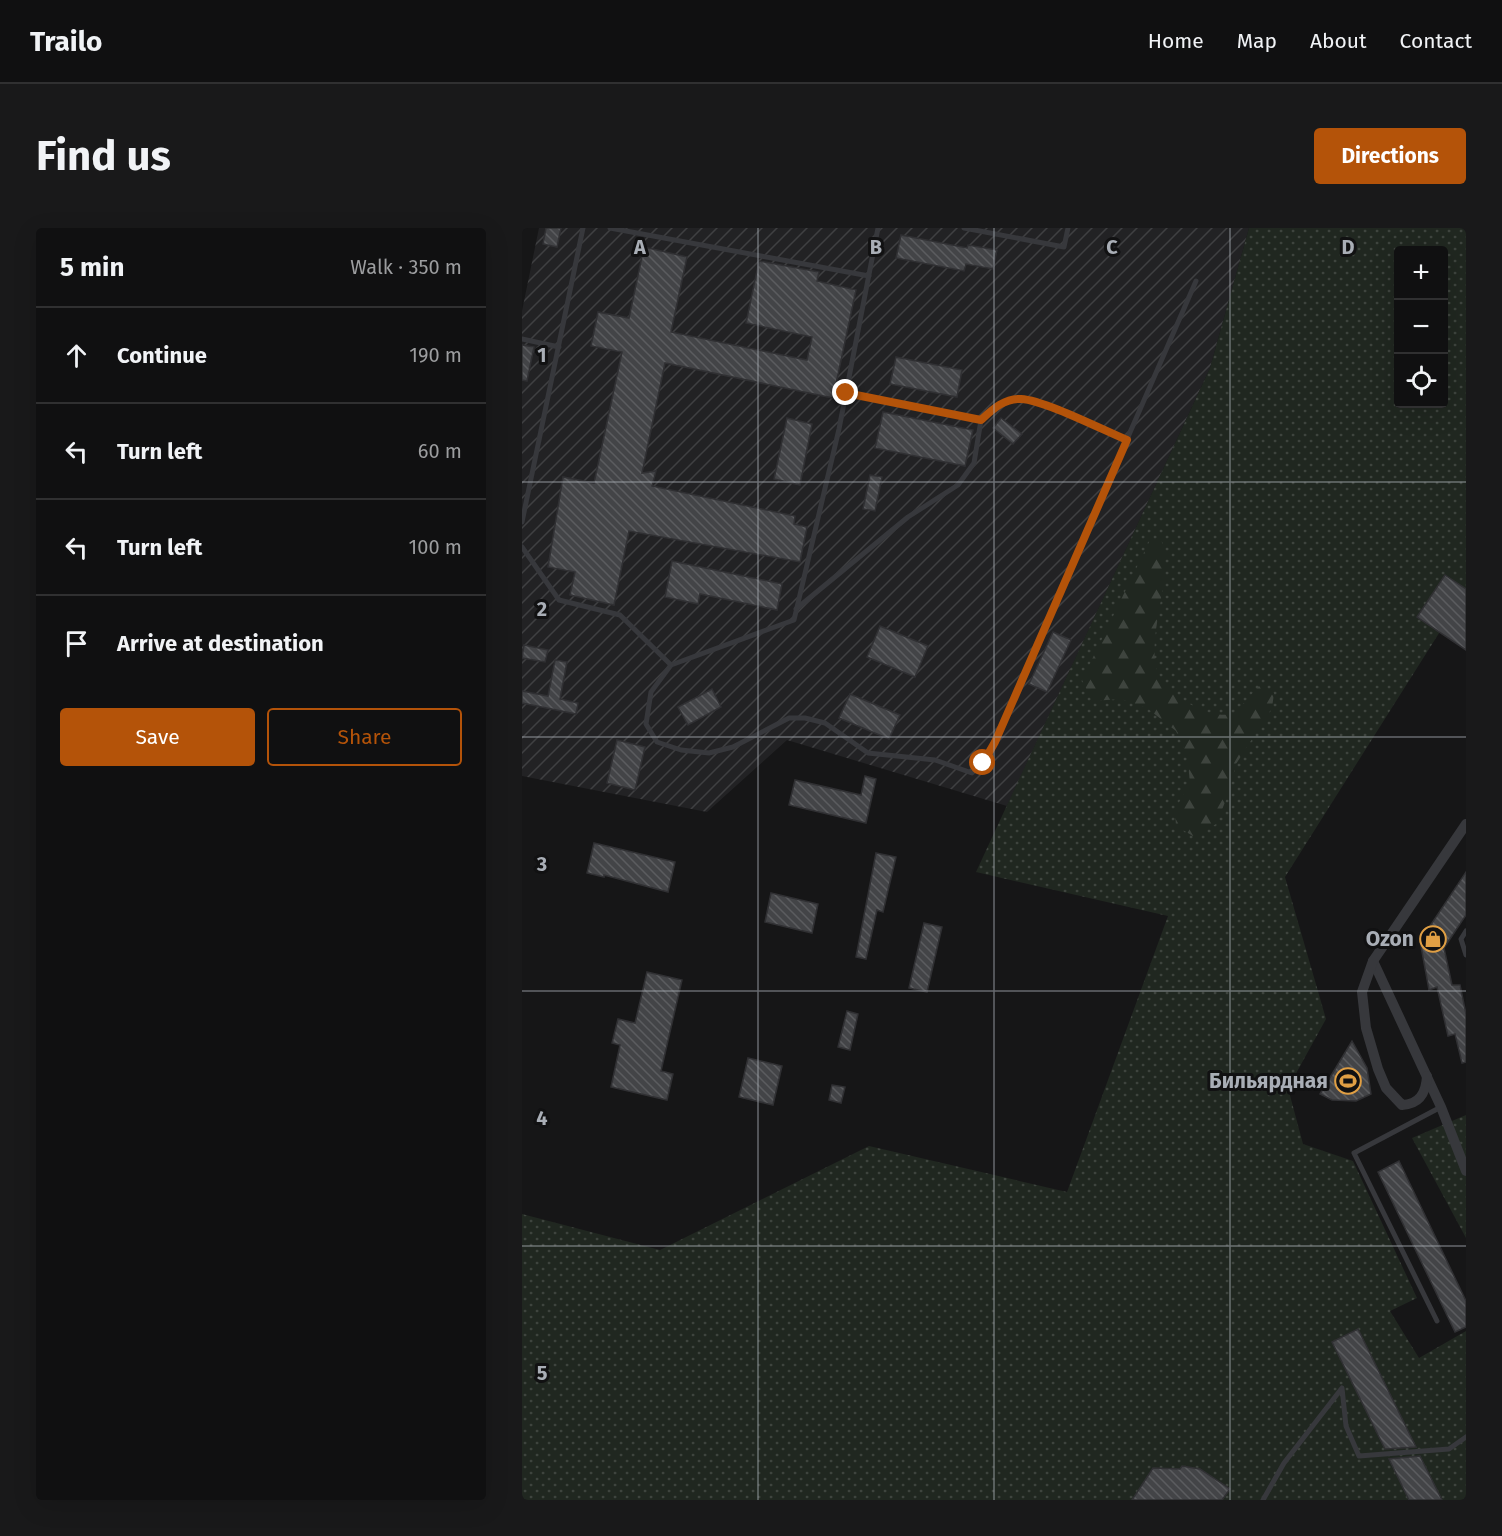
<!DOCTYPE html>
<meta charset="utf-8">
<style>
:root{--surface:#101011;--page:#19191a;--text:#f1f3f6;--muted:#9c9d9f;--line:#303031;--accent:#b45309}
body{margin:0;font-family:"Fira Sans",sans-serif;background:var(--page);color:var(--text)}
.controls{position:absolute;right:18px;top:18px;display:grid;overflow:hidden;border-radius:6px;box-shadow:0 6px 24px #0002}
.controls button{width:54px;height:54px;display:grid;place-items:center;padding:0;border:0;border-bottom:2px solid var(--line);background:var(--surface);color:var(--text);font:30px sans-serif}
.stop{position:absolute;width:18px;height:18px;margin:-14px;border:4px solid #b45309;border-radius:50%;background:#fff}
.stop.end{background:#b45309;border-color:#fff;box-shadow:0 2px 6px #0008}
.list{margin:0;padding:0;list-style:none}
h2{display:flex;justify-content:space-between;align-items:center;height:78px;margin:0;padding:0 24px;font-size:26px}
h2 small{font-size:20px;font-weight:400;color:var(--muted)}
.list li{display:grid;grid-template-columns:39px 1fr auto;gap:18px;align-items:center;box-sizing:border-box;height:96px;padding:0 24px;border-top:2px solid var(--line)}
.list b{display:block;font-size:22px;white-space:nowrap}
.list em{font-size:20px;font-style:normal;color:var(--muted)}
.actions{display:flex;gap:12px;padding:18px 24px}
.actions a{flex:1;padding:14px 0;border:2px solid var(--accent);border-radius:6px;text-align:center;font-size:21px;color:var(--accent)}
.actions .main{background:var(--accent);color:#fff}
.icon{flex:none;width:33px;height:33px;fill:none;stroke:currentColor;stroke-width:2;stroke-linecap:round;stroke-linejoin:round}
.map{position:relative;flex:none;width:944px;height:1272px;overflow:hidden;border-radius:6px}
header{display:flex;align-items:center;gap:36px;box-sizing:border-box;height:84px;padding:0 30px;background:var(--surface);border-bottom:2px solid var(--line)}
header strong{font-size:28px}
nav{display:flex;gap:33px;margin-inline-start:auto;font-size:21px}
.intro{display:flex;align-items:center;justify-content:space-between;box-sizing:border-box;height:144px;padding:0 36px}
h1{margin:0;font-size:42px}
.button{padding:15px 27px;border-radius:6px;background:var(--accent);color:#fff;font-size:21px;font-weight:700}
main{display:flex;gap:36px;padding:0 36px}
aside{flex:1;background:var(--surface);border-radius:6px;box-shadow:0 6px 24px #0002}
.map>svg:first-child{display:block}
.industrial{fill:url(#industrial-furrows)}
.grass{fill:url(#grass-dots);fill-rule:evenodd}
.forest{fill:url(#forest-firs)}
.building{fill:url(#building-back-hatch);stroke:#303033;stroke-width:1.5}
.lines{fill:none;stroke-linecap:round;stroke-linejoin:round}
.service{stroke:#37383c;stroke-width:5}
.minor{stroke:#37383c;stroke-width:10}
.route{stroke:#b45309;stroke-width:8}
.grid{fill:none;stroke:#a9aeb6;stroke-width:1.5;stroke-opacity:0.55}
.labels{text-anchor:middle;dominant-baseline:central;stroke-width:6;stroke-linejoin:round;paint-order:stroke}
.poi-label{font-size:21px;font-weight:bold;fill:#a9aeb6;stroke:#111112;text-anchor:end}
.grid-label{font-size:20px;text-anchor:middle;font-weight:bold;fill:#a9aeb6;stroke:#111112;stroke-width:6;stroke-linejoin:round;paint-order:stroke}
</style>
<header>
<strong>Trailo</strong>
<nav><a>Home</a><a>Map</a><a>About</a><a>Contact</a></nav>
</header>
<div class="intro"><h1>Find us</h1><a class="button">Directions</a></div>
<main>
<aside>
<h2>5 min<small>Walk · 350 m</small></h2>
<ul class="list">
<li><svg class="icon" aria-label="ahead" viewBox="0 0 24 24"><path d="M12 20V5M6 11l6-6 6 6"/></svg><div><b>Continue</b></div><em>190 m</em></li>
<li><svg class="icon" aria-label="left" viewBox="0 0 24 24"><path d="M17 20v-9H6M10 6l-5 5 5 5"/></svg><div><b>Turn left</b></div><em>60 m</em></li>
<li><svg class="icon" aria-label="left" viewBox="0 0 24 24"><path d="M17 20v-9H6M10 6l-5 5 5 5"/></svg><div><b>Turn left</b></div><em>100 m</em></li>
<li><svg class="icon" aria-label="arrive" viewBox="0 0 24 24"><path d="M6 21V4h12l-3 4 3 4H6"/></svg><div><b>Arrive at destination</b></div></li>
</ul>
<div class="actions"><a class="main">Save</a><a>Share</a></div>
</aside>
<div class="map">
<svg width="944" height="1272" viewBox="0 0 944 1272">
<defs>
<pattern id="industrial-furrows" width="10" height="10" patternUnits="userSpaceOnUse" patternTransform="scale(1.5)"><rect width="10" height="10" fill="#222224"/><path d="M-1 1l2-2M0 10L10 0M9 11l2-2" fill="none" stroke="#3f4042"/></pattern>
<pattern id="grass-dots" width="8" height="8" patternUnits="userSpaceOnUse" patternTransform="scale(1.5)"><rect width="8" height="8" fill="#202720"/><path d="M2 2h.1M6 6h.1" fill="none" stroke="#3e443e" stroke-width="1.8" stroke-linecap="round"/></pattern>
<pattern id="forest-firs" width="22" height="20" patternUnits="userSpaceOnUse" patternTransform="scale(1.5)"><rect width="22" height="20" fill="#202720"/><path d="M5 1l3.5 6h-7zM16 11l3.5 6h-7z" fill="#3e443e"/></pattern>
<pattern id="building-back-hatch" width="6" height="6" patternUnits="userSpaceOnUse" patternTransform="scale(1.5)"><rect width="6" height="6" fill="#434447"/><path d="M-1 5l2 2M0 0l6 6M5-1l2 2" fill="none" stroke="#5b5c5f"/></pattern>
</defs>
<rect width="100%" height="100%" fill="#161617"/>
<polygon class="industrial" points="17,0 727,0 688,140 485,578 265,512 185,584 0,548 0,83"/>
<g class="grass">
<path d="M727,0H944V418L919,402L763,649L804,791L766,860L781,916L831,933L895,1070L868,1083L897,1130L944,1103V1272H0V986L138,1022L347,918L545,964L646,688L454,644L688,140ZM876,22H922V176H876Z"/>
<polygon points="944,887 944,1010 890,910"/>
</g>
<path class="forest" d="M639,311C652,350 626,400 634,439C637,453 650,463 660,471C680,484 688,487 711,487L737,458L752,465L750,480L714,536L706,567L694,596L671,608L654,598L653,582L668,554L665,527L654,503L625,480L599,471L570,473L560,452L628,312Z"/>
<g class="building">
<polygon points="24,0 39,0 35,19 21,16"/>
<polygon points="379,7 445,20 446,17 475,22 471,41 444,36 442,43 374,30"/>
<polygon points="122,19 165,29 149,104 285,132 290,109 224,95 237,33 297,44 295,53 334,62 311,170 143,135 120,245 134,243 130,258 273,288 272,296 285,299 278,334 107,303 92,377 48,367 53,344 26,339 41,249 72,255 100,124 69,118 76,84 107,90"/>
<polygon points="0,117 12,119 5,153 0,152"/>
<polygon points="374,129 440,142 435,169 368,156"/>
<polygon points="361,184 451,202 443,238 353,220"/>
<polygon points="265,190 290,196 278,257 252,251"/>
<polygon points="479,190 500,206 491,216 471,200"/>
<polygon points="348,247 360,249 353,283 341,281"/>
<polygon points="150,333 260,356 255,382 178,366 176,376 143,369"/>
<polygon points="923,347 944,361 944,422 895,389"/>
<polygon points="358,398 406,418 393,449 345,429"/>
<polygon points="531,404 549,412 525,464 507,456"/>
<polygon points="2,417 26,422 23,434 0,430"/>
<polygon points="33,432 45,434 38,471 56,475 54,486 0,475 0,463 26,468"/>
<polygon points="190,461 199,479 166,497 156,479"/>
<polygon points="328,466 378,487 367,511 317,490"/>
<polygon points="95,512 123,519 113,562 85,555"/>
<polygon points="343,548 354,551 344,595 267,577 273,552 339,567"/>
<polygon points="72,615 153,634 146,664 82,647 82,649 65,645"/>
<polygon points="354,625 374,629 361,684 355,682 344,731 334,729"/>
<polygon points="944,644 944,687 922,720 930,757 938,757 944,786 944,834 940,835 933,806 926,808 915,759 907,762 898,713"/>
<polygon points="249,665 296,676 290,705 243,694"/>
<polygon points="402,695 420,699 405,764 387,760"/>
<polygon points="125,744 160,752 139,843 151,846 145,872 89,859 98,817 90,815 96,791 113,795"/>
<polygon points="325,783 336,786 328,822 316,819"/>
<polygon points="830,813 845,840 849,866 834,873 810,872 798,866"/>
<polygon points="226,830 260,838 251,877 217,869"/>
<polygon points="310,857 323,859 319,875 307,872"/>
<polygon points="877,933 944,1073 944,1099 933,1104 856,944"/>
<polygon points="836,1101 894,1219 863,1221 810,1114"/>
<polygon points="898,1228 920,1272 887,1272 867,1231"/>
<polygon points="660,1238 678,1241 708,1261 700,1272 610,1272 631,1240 658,1241"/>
</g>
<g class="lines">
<g class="service">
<polyline points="88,0 347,48"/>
<polyline points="356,0 317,201 272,392 149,437 129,464 124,496 135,514 159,522 187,525 211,519 267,490 283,490 303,495 346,525 413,532 450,545 461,535 473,514 674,53"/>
<polyline points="442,0 542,19 546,0"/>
<polyline points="0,111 37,119"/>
<path d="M324,165L459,192C470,182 482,170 499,171C522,172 581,202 605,212"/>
<polyline points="0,294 61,0"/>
<polyline points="0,319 37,372 98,387 149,437"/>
<polyline points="274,381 386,289 436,257 452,235 459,192"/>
<polyline points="944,703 939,711 944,727"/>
<polyline points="915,1093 832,925 919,879"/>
<polyline points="741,1272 762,1235 820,1160 824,1198 837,1228 927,1221 944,1209"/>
</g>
<g class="minor">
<polyline points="851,733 919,879 944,943"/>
<path d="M905,848C904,865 898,876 880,877L864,860L856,841L844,800L840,764L851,733L944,596"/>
</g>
</g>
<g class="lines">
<path class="route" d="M324,165L459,192C470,182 482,170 499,171C522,172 581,202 605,212L473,514L461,535"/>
</g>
<path class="grid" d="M236,0V1272M472,0V1272M708,0V1272M0,254H944M0,509H944M0,763H944M0,1018H944"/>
<defs>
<g id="shop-ring" transform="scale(1.35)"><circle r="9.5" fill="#111112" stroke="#e09f44" stroke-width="1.5"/><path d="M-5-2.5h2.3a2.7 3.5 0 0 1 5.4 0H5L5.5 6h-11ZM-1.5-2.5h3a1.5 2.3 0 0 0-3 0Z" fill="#e09f44"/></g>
<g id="stadium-ring" transform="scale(1.35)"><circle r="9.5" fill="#111112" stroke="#e09f44" stroke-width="1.5"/><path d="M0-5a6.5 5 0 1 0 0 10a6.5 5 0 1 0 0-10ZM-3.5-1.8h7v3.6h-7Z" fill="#e09f44"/></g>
</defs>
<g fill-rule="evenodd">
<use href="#shop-ring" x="911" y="711"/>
<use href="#stadium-ring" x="826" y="853"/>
</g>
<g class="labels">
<g class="poi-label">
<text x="892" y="711">Ozon</text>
<text x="806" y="853">Бильярдная</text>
</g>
</g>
<g class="grid-label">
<text x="118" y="26">A</text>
<text x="354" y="26">B</text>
<text x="590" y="26">C</text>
<text x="826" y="26">D</text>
<text x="20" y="134">1</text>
<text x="20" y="388">2</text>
<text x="20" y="643">3</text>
<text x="20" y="897">4</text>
<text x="20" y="1152">5</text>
</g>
</svg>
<div class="controls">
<button>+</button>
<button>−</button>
<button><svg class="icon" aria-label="locate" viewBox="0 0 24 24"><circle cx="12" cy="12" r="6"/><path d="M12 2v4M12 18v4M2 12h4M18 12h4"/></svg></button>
</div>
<div class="stop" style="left:461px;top:535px"></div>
<div class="stop end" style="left:324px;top:165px"></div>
</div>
</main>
